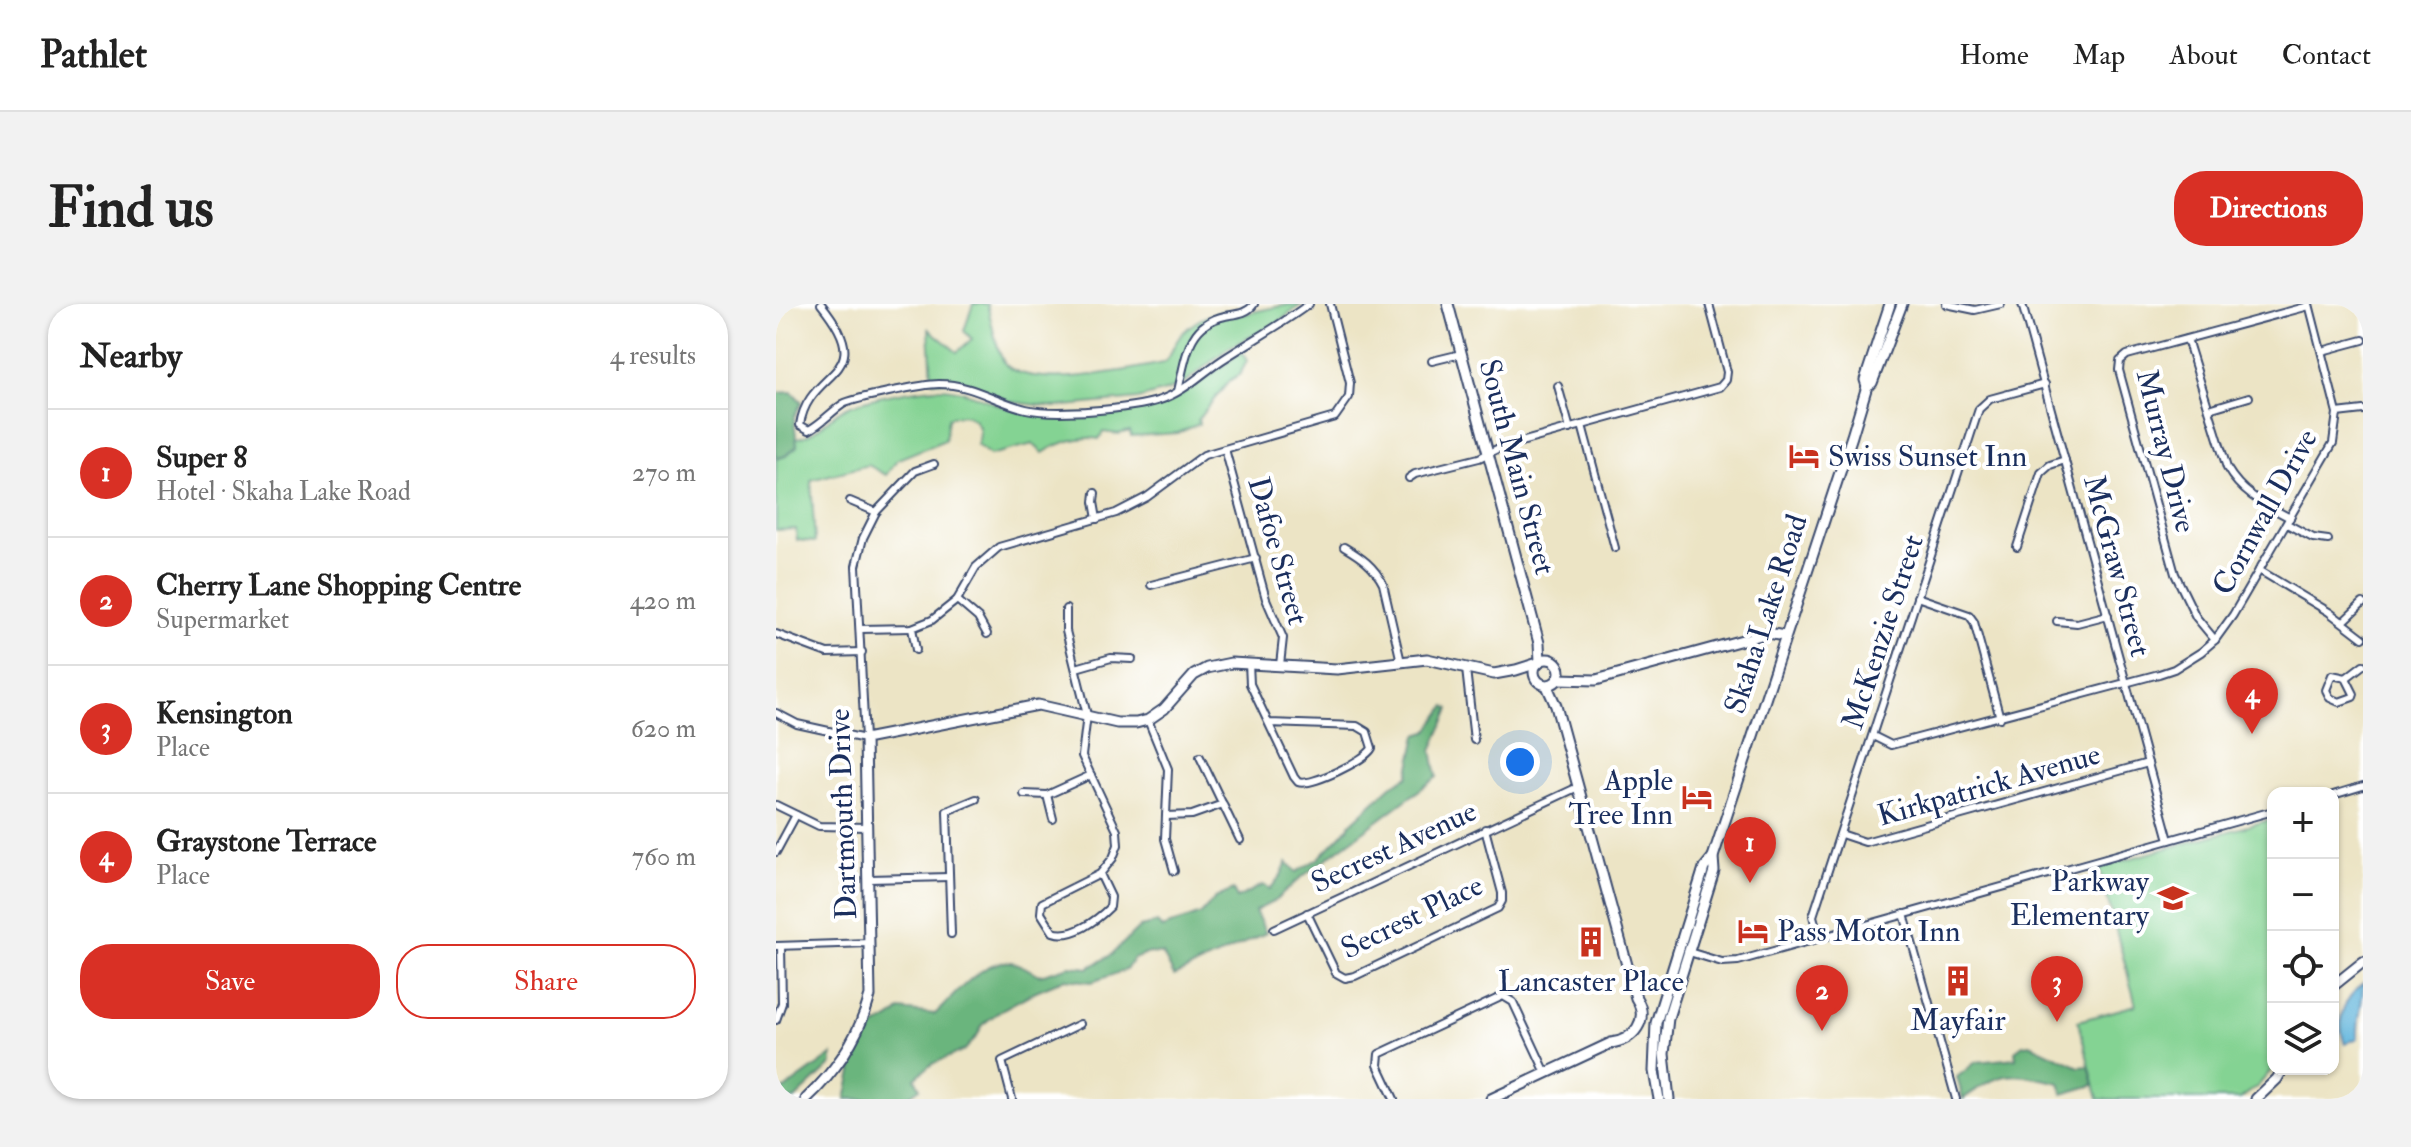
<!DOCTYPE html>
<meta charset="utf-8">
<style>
:root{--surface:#fff;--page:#f2f2f2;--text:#222;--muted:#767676;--line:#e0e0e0;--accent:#d93025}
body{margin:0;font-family:"IM FELL Double Pica",serif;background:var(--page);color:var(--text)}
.controls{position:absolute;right:24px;bottom:24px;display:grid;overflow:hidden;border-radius:16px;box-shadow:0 2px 6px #0004}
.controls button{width:72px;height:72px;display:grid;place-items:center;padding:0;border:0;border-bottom:2px solid var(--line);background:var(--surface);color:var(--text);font:40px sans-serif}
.you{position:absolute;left:744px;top:458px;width:28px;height:28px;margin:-20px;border:6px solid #fff;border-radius:50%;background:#1a73e8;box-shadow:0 0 0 12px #1a73e833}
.badge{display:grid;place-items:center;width:52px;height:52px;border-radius:50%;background:var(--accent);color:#fff;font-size:26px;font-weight:700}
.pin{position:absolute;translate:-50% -66px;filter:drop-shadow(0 2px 4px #0008)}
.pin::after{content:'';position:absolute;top:42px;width:28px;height:24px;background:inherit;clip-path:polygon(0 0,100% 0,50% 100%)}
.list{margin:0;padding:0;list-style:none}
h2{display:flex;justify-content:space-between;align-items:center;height:104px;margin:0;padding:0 32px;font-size:34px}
h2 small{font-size:26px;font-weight:400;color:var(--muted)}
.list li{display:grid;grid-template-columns:52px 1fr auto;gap:24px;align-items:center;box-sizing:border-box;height:128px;padding:0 32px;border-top:2px solid var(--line)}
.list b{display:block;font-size:30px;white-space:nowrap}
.list p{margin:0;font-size:26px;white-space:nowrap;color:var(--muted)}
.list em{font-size:26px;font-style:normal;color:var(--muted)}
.actions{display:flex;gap:16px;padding:24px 32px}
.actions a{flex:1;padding:18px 0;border:2px solid var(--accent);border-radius:32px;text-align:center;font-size:28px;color:var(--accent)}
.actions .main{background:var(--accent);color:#fff}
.icon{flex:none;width:44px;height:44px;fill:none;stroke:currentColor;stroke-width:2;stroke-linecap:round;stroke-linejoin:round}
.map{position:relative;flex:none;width:1587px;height:795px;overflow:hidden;border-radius:32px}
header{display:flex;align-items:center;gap:48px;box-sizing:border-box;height:112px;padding:0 40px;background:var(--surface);border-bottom:2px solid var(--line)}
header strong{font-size:38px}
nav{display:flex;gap:44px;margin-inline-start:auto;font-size:28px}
.intro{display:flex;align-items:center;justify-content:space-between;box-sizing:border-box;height:192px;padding:0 48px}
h1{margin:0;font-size:56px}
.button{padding:20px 36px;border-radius:32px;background:var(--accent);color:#fff;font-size:28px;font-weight:700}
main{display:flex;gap:48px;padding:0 48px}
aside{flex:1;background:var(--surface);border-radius:32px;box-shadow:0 2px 6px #0004}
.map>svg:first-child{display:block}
.green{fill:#84d393;stroke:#508178;stroke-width:2}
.forest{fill:#6bb57d;stroke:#43726e;stroke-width:2}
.water{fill:#5eb4db;stroke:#3c729c;stroke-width:2}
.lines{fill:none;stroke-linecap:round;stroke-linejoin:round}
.street-casing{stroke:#3a4a6d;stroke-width:10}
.secondary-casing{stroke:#3a4a6d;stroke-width:13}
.street{stroke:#fff;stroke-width:6}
.secondary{stroke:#fff;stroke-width:9}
.labels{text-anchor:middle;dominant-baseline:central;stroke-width:8;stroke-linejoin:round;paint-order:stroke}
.street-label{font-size:30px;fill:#1b2f5e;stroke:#fff}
.poi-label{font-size:30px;fill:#1b2f5e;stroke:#fff;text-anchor:start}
</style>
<header>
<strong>Pathlet</strong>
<nav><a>Home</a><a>Map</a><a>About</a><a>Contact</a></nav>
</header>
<div class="intro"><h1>Find us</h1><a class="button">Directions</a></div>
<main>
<aside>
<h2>Nearby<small>4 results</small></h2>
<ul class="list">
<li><span class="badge">1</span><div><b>Super 8</b><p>Hotel · Skaha Lake Road</p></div><em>270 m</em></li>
<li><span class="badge">2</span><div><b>Cherry Lane Shopping Centre</b><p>Supermarket</p></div><em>420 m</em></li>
<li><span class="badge">3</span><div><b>Kensington</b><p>Place</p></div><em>620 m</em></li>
<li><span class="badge">4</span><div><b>Graystone Terrace</b><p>Place</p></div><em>760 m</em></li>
</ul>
<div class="actions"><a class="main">Save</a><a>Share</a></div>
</aside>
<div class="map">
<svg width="1587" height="795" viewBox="0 0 1587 795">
<rect width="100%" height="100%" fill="#fff"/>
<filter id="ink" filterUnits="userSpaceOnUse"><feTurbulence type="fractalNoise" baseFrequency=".0125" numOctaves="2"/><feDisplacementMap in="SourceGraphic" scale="16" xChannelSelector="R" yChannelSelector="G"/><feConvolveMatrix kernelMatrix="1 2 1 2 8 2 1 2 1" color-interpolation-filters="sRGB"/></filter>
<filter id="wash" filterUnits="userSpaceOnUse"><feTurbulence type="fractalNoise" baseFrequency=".006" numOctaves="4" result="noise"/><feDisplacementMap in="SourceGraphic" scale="32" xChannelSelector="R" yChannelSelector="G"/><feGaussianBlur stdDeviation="1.8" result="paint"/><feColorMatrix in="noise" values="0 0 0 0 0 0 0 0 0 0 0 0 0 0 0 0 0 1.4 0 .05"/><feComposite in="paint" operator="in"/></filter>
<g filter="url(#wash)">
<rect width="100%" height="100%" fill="#ece4c5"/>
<g class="green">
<path d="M197,0H211C215,14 221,50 229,60C255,87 353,66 388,59C394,54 394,50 398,42C409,20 428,12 450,6L453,13C479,9 501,0 526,0L500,20L452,44L410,78L393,86L362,95L279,103L236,98L185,79L156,77L153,25L181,48L196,35L188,27Z"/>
<path d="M466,48L471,57L464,70L453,77L422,115L423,120L402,129L355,132L354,127L342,130L327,128L323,135C307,131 281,139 267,149L257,140L214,151L201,141C211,119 192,105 172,114L169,136L122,155L110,171L92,161L35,176L39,238L21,236L20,225L0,226V155L9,152L21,142L20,134C43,131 51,112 71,103C90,94 140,85 161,84C192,83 215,102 243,107C282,114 365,112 400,93C424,81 443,62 466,48Z"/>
<polygon points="1497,515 1497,764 1482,782 1464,795 1322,795 1302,717 1360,701 1323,563"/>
</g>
<g class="forest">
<polygon points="16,88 26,98 18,113 21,142 9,152 0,155 0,89"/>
<path d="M670,402L674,405L656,446L661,473L523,575L499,597L479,607L490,629L398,672L387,650L373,649L357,655L350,666L316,678L289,675L260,687L225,706L206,721L201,732L189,746L156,760L139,774L144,784L128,795H70C74,778 80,739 92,727C102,718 112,720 124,706L159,710C178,693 205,655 235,658C244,659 256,668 264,671L294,662L312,664L335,651L364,623L381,619L386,624L425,610L439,594L457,586L461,594L487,581L494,585L505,571L511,558L520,568L543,554L573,523V521L615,482L632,472L641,431L651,428Z"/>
<path d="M1254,740L1303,763L1313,762L1318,781L1287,790L1284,779C1235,768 1229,765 1187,795L1181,773L1200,758L1240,754L1239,747L1247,741Z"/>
<polygon points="56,751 56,760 19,795 0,795 0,791"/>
</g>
<path class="water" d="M1587,679C1587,699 1581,715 1582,734L1569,740C1559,715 1567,696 1587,679Z"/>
</g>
<g filter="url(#ink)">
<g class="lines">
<g class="street-casing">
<g id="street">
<path d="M45,0C105,74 32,63 24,121L33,126C46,119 55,108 67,100C78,94 148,80 163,80C196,80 220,98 250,105C279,112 356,105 384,96C408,88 425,70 446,56C475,37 505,21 533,0"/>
<polyline points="1170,0 1199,6 1225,0"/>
<polyline points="1246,0 1393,536"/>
<path d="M1411,35L1451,164C1466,190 1488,200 1514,214"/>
<polyline points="1546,47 1587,36"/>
<polyline points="656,57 685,50"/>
<polyline points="782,82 794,125"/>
<path d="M402,87C410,54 411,20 449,12C460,10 471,10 478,0"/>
<polyline points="1433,105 1473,93"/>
<polyline points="1561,109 1587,106"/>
<polyline points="806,121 839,244"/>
<polyline points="449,145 490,295 507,334 504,361"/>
<polyline points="633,174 639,170 703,154 723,144 944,83 950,76 951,68 933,0"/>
<polyline points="319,189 318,198 321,215"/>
<polyline points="74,197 100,208"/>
<polyline points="1511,220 1537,234 1552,236"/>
<path d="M568,243C585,253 598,262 607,280L625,358"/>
<polyline points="1241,243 1265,169 1274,161 1289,156"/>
<polyline points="1483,266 1553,308 1587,334"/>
<polyline points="375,281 480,254"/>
<polyline points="1141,293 1193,311 1198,318 1224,414"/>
<polyline points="181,296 202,314 211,330"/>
<path d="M290,305V327L311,411L306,452L341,527L342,541L337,554L324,570L266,599L265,609L277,628C296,635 321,616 334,603L335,593L324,570"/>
<polyline points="1281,317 1301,319 1332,311"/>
<polyline points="1568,317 1587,299"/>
<polyline points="136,324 140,346"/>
<polyline points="85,325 136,324 156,316 181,296 200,263 223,243 340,209 371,193 428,151 559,113 573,93 574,79 554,0"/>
<polyline points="0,330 51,349 86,348"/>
<polyline points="1439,336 1420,313 1399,270 1343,66 1344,57 1351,51 1533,2"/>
<path d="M473,359L474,380L518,473L522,478C535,483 590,456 596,444L591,428L581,422L493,419"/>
<polyline points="300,364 335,354 356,355"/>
<polyline points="690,365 698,436"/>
<polygon points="1556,371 1570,374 1578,390 1577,393 1563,398 1554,394 1550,386"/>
<polyline points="1570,374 1587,361"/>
<polyline points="0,409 21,420 89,435 80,262 87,234 100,208 139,167 158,160"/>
<polyline points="372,416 392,465 389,535 398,567"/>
<polyline points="1097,432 1115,441 1383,370 1398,365 1425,348 1439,336 1457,311 1557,139 1561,109 1533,0"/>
<polyline points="424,453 464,536"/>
<polyline points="248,490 271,491 315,471"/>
<polyline points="271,491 277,515"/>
<polyline points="1557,491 1587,482"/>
<polyline points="0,501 43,522 91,523"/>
<polyline points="390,512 416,511 447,500"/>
<polyline points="1065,530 1089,538 1372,459"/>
<polyline points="0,548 20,511"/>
<polyline points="93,575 173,573"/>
<polyline points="531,609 560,669 569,674 579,672 722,604 726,597 726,589 709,525"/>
<polyline points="1128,610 1180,795"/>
<polyline points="498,625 802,483"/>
<polyline points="175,630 171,507 200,495"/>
<polyline points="1043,634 1037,612 1203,105 1214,95 1269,80"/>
<polyline points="0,642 94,639"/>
<polyline points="913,648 946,658 962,657 1497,507"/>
<polyline points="0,716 6,699 5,642"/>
<polyline points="236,795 226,757 304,720"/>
<polyline points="618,795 602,761 603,750 727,692 737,698 770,769"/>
</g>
</g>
<g class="secondary-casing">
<g id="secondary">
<polyline points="672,0 763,339 764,357"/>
<polyline points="1091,82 1096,79 1126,0"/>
<circle cx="771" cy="368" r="13"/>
<polyline points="783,375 820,376 992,329 1008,332"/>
<polyline points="1557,682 1587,658"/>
<path d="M30,795C61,766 83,733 94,692L89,435L262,401L341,419H360L372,416L388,405L418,371L431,364L455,359L561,365L651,355L718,370L740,366L762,359"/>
<path d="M715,795L835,739C858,736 874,716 860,694L780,402L771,382"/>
<polyline points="883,795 878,767 880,719 928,564 937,553"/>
<polyline points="893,795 888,750 892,714 938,567 937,553 1076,132 1091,82 1089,76 1114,0"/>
<polyline points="1480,795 1501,775 1507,765"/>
</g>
</g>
<use href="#street" class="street"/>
<use href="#secondary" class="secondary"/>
</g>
</g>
<defs>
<g id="hotel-bare" transform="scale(2.4)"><path d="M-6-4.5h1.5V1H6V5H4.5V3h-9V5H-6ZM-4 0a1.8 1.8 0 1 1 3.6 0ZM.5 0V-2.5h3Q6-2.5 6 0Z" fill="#c8321e" stroke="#fff" stroke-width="2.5" paint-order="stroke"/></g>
<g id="school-bare" transform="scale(2.4)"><path d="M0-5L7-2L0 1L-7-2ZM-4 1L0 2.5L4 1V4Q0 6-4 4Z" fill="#c8321e" stroke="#fff" stroke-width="2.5" paint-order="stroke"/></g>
<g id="building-bare" transform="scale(2.4)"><path d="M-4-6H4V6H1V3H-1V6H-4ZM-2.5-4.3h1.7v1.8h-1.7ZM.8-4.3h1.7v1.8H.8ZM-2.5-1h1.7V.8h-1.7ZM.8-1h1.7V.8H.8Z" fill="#c8321e" stroke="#fff" stroke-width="2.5" paint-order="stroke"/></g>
</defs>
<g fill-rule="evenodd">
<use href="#hotel-bare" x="1028" y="152"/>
<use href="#hotel-bare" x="921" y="493"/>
<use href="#school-bare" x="1397" y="594"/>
<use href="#hotel-bare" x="977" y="627"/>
<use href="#building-bare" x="815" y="638"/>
<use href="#building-bare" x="1182" y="677"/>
</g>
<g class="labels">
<g class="street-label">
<text transform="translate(1390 147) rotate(76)">Murray Drive</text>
<text transform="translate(741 163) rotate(75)">South Main Street</text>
<text transform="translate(1489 208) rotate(-61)">Cornwall Drive</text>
<text transform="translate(502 247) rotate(74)">Dafoe Street</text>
<text transform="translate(1341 262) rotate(75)">McGraw Street</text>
<text transform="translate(990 310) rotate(-72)">Skaha Lake Road</text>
<text transform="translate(1107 328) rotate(-72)">McKenzie Street</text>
<text transform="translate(1213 481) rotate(-16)">Kirkpatrick Avenue</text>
<text transform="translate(67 510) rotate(-92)">Dartmouth Drive</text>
<text transform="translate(618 543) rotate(-25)">Secrest Avenue</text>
<text transform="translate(636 613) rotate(-26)">Secrest Place</text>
</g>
<g class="poi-label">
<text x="1052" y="152">Swiss Sunset Inn</text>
<text x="897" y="476" text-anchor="end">Apple<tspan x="897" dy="34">Tree Inn</tspan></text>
<text x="1373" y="577" text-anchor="end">Parkway<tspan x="1373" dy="34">Elementary</tspan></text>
<text x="1001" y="627">Pass Motor Inn</text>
<text x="815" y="677" text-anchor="middle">Lancaster Place</text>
<text x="1182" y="716" text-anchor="middle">Mayfair</text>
</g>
</g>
</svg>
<div class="controls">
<button>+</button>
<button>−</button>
<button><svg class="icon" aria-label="locate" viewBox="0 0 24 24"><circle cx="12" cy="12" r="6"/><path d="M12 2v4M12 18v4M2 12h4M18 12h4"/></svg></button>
<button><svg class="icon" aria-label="layers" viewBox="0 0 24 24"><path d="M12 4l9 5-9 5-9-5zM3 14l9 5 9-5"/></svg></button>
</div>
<div class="you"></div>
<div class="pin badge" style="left:974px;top:579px">1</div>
<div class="pin badge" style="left:1046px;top:727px">2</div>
<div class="pin badge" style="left:1281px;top:718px">3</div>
<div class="pin badge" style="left:1476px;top:430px">4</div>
</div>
</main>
